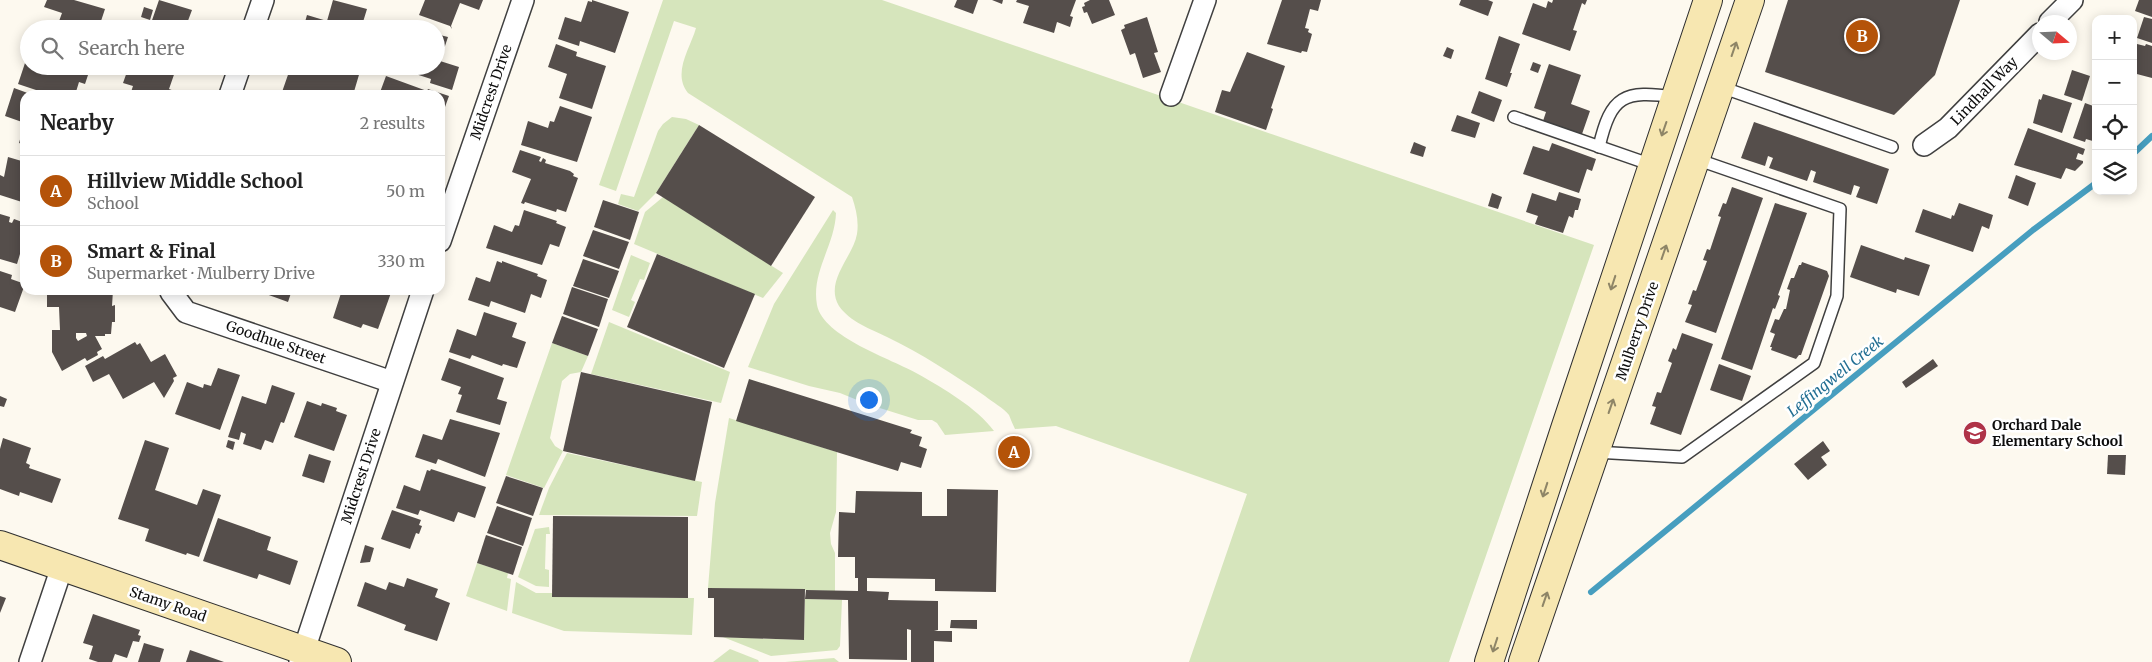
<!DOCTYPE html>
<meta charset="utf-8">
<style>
:root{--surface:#fff;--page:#f6f6f6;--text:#222;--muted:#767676;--line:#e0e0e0;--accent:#b45309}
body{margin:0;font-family:Merriweather,serif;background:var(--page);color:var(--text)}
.controls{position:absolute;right:15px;top:15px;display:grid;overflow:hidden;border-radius:10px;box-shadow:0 2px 12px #0003}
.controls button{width:45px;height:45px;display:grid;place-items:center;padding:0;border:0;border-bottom:1px solid var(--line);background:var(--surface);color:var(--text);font:25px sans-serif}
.compass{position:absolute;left:2032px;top:15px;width:45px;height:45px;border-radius:50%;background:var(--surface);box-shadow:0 2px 12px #0003;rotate:109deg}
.you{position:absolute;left:868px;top:399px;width:18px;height:18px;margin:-12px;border:4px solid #fff;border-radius:50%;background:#1a73e8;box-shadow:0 0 0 8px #1a73e833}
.badge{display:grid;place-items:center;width:32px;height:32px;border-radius:50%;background:var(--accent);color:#fff;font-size:16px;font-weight:700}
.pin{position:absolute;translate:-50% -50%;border:2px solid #fff;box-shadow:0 1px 5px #0006}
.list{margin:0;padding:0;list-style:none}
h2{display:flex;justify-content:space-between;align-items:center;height:65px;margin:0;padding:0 20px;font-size:21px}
h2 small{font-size:16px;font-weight:400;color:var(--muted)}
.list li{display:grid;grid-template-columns:32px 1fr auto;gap:15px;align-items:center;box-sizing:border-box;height:70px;padding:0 20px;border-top:1px solid var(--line)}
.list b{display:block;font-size:19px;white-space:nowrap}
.list p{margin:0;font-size:16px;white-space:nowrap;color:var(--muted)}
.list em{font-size:16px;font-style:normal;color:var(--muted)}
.icon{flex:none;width:28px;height:28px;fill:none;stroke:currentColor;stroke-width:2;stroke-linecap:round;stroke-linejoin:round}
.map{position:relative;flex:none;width:2152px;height:662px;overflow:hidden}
.search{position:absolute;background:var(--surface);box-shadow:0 2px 12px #0003;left:20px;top:20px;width:425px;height:55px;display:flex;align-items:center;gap:12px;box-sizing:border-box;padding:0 18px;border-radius:28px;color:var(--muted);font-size:19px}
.panel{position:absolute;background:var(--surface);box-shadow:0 2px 12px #0003;left:20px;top:90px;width:425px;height:205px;border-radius:15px}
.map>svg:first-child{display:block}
.green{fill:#d6e5bc}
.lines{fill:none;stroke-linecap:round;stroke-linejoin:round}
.stream{stroke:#479ebf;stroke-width:6}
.building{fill:#554e4b;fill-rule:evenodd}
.lane-casing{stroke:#404040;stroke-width:14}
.street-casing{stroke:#404040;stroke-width:24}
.secondary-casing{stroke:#2f2f2f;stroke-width:30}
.lane{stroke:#fff;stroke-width:11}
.street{stroke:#fff;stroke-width:21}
.secondary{stroke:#f7e7b1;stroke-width:28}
.oneway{stroke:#8e8567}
.labels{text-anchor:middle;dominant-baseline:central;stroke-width:5;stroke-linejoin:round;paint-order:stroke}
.street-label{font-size:14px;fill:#0d0d0d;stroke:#fff}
.poi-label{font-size:14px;font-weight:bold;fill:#0d0d0d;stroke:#fff;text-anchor:start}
.water-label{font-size:15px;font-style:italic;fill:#236f93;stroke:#fff}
</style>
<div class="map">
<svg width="2152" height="662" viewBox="0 0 2152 662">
<rect width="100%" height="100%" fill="#fdf9ef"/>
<g class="green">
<path d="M663,0H882L1594,245L1449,662H1189L1247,494L1056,426L1015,429C1013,425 1011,420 1009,415C1004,408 992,402 985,396C953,374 922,354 887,337C871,329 850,322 839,306C824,281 853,257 857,234C859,221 856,209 852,197L688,93C672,73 690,49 696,28L674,21L616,191L599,185Z"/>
<polygon points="672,117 686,119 699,125 656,193 638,211 618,204 621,194 634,197 658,131 663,124"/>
<polygon points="663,197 783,273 763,298 634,244 645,212"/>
<path d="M833,210L836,213C835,245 811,272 817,305C823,337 892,359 918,374C944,389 976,407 994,431L945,435L937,423L932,420H918L867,404L840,393L809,386L748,367L774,304Z"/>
<polygon points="631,255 650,263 644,280 640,279 631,300 635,302 629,317 612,310"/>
<polygon points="609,322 730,372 721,403 591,374"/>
<polygon points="552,343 588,356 581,372 570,374 562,381 550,438 555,446 563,451 544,488 506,475"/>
<polygon points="729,418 837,452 836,512 830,533 831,544 835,553 835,591 708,588 715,503"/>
<polygon points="567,453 702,482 697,516 539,515 549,488"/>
<polygon points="549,527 550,534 546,534 545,569 549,570 549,587 536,586 518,577 535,529"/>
<polygon points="477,563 508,573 507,578 511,579 507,611 466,596"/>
<polygon points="516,582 536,593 552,593 553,597 694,598 692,635 564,631 512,613"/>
<polygon points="805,599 842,600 840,646 837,650 771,656 723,637 804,640"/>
<polygon points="730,649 758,660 759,662 713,662"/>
<polygon points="834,658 839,662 785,662"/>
</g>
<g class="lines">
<g class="stream">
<polyline points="2133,154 2152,136"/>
<polyline points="1591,592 2033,230 2096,183"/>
</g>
</g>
<g class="building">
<polygon points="47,0 74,0 105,9 99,27 90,24 89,29 54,29 56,23 58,24 62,13 44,7"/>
<polygon points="159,0 192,10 186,26 190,29 149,29"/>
<polygon points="333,0 367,9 363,22 375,26 374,29 303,29 307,15 327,21"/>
<polygon points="425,0 483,0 479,10 460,3 451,26 452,29 450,26 419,15"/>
<polygon points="592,0 629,12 615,53 580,41 579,46 558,39 565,17 581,22 588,1 592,2"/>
<polygon points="957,0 978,0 973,14 954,7"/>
<polygon points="992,0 1003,0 1002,4"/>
<polygon points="1017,0 1076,0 1070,16 1073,17 1070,27 1057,22 1054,33 1023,23 1029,6 1016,2"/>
<polygon points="1090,0 1109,0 1115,15 1092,24 1087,12 1084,13 1082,7 1085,6 1084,3"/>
<polygon points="1282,0 1321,0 1318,11 1310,9 1305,28 1309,29 1308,32 1312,34 1307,52 1302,51 1301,53 1267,44"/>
<polygon points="1461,0 1488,0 1493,2 1488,16 1459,5"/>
<polygon points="1553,0 1587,0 1585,5 1582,3 1573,30 1577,31 1570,51 1522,34 1533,3 1546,8 1548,1 1552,3"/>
<polygon points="1788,0 1960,0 1935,75 1894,115 1765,72"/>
<polygon points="2139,0 2152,0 2152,17 2135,11"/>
<polygon points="144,7 153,10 150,20 141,17"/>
<polygon points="1147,17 1158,52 1154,53 1161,72 1143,78 1135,53 1130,55 1121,30 1125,28 1124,25"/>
<polygon points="2144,17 2152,19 2152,43 2137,38"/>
<polygon points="422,23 434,27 433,29 414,29 415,26 421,28"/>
<polygon points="436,34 448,37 440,61 459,67 452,90 430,83 431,79 394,67 436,66"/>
<polygon points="1499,36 1520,44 1510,73 1512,73 1507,87 1485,79"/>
<polygon points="2133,43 2145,46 2146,44 2152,46 2152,78 2133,73"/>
<polygon points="556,44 577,52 576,56 606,66 592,109 559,98 567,74 548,67"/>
<polygon points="1447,47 1454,50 1451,59 1443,56"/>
<polygon points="1247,52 1285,66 1271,108 1273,109 1266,130 1215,112 1222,90 1230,92"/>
<polygon points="1533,62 1541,65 1538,73 1530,70"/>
<polygon points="25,63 29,64 29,66 43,68 44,66 91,66 85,84 79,82 75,95 51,95 18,84"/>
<polygon points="1549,64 1581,75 1571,104 1590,111 1582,134 1543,121 1546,112 1534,108"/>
<polygon points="129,66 177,66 169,89 185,95 130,95 133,86 123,83"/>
<polygon points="308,66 355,66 361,68 353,95 292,95 282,92 290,69 305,74"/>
<polygon points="2072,70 2090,76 2082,101 2064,95"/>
<polygon points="386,76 427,91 428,89 449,96 441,118 440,95 379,95"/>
<polygon points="14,88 33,95 25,95 25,145 19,143 23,129 20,128 22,122 5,116"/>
<polygon points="1479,91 1502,100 1494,122 1471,113"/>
<polygon points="2043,94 2072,103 2062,133 2033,123 2039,99 2041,100"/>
<polygon points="2085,103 2096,107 2096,142 2086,139 2085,142 2073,138"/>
<polygon points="560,106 592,117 577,162 521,145 528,121 548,128 550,121 554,122"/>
<polygon points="1457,115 1480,123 1475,138 1451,131"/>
<polygon points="1754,122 1889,169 1877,204 1856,197 1860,187 1854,185 1851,195 1813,182 1816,172 1811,170 1807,181 1769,168 1773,158 1768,156 1765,166 1741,158"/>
<polygon points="699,125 815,197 771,266 656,193"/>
<polygon points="2028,128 2085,149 2083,155 2078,153 2076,159 2083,161 2083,163 2075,171 2066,168 2061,179 2014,165"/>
<polygon points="1414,142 1426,147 1423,157 1410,153"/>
<polygon points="1552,143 1596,159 1592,171 1587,169 1579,193 1523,174 1533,146 1549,151"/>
<polygon points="520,150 541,157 539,161 541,162 543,158 546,160 545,163 570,171 574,174 573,176 578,178 566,212 557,209 556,212 525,202 524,204 521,203 531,179 512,172"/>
<polygon points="8,157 25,162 25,203 0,195 0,175 4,177"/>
<polygon points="2016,175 2036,183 2028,206 2008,198"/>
<polygon points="1732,187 1763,198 1716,333 1685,322 1692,305 1688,304 1693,290 1696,291 1707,261 1703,260 1707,249 1710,250 1721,217 1718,216 1723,203 1726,204"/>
<polygon points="1559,192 1581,199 1578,210 1575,210 1573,218 1569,216 1563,233 1535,224 1538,216 1526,212 1532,193 1556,201"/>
<polygon points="1492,193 1502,197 1498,209 1488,206"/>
<polygon points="603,200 639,212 630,240 594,227"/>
<polygon points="1775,203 1807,213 1778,295 1780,296 1775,309 1773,308 1752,370 1721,359"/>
<polygon points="1959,203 1993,215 1989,229 1982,226 1973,252 1915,232 1923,209 1951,219 1952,215 1954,216"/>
<polygon points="524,210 557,221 556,223 566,227 559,247 550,244 542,265 486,248 494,225 512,232 515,225 519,226"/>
<polygon points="0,214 10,217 9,222 12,223 14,219 25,223 25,256 20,254 17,264 0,259"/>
<polygon points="593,230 629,242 619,269 583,256"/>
<polygon points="1861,245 1904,260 1905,257 1930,265 1919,296 1897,289 1896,293 1850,277"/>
<polygon points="657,254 755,294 724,368 627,327"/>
<polygon points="583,259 619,271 609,298 573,286"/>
<polygon points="497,261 502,263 502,261 538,274 537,276 547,280 541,298 531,294 525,313 491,301 489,307 468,300 476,277 490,282"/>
<polygon points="1802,262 1827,271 1829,276 1801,355 1799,355 1796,359 1771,350 1772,347 1770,347 1775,334 1770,332 1775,319 1779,320 1784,309 1786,309 1790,290 1787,289 1791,278 1794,278 1799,265 1801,265"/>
<polygon points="0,271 12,275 11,279 25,284 15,312 0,307"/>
<polygon points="572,287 608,299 599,327 563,314"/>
<path d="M47,290H113L112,306L115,305V322H112L111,334H105V336H95L102,349L97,352L98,355L87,361L85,358L62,371L52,352V330H60L59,307H47ZM76,333H86L87,336L78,341L76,338Z"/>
<polygon points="267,290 292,290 288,302 266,294"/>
<polygon points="304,290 316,290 314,294"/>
<polygon points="342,290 375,292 376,290 392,290 378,329 363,324 361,328 333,318"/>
<polygon points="484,312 517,323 512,337 526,342 517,368 503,364 502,366 472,355 470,359 449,352 457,329 476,336"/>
<polygon points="562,316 598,329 588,356 552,343"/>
<polygon points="1682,333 1713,344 1681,435 1650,424 1656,407 1652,406 1657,392 1661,393 1672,363 1668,361 1673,348 1676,350"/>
<polygon points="135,342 137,345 140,343 151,362 165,354 177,376 173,378 174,381 164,398 154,382 123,399 109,374 93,382 85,366 103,356 105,359"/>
<polygon points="449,358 504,378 497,399 507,402 500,425 456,412 462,395 458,394 461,387 441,380"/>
<polygon points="1933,359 1938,366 1906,388 1902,382"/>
<polygon points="1719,364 1751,376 1742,401 1710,390"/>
<polygon points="218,368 240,375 220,430 175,414 187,382 203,388 204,384 211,386"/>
<polygon points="581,372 712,402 695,481 563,451"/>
<polygon points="749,379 912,430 910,433 922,437 919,446 927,449 921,468 901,462 898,471 736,421"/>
<polygon points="272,385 295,393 284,423 281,422 273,443 265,440 261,450 243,444 246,434 241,432 239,440 228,437 242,396 266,404"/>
<polygon points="0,396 7,399 4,407 0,406"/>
<polygon points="307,401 321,406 322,403 337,408 336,411 347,415 334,451 294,437"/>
<polygon points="450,419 500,433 485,477 438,459 436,464 415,457 423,434 442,440"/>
<polygon points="3,438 31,448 26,463 30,465 29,468 61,479 52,503 20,492 19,496 0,489 0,449"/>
<polygon points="145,440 169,448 155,490 197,505 203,489 221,495 199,557 187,553 186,555 145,541 149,529 118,519"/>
<polygon points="228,440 235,442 233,450 226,447"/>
<polygon points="1823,441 1830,451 1821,457 1827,465 1808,480 1794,464"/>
<polygon points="309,454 331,461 324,483 302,476"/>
<polygon points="2108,455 2126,455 2125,475 2107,474"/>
<polygon points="431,469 486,487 475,518 458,512 454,522 420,510 418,515 396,508 404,485 420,491 427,470 430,471"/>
<polygon points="506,476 543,488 533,516 496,503"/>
<polygon points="947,489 998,490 996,592 935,591 935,579 867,578 867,591 889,592 888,600 938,601 938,630 934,631 952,631 952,642 934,641 934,662 911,662 911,630 907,629 907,660 849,659 848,600 805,599 806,590 858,591 858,578 855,578 855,557 838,557 839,512 855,513 856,491 922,492 922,516 947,516"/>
<polygon points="497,506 532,518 523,546 487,533"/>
<polygon points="392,510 421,520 419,525 422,526 419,534 416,533 410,549 381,539"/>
<polygon points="553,516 688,517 688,598 552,597"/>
<polygon points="218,518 271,537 267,550 298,561 290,585 259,574 257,579 203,561"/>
<polygon points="486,535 522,547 513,575 477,563"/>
<polygon points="365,545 374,548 370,562 360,563"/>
<polygon points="407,578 438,589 435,597 450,603 437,641 404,630 406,625 357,606 365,582 386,590 389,582 404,587"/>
<polygon points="708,588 805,589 804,640 714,637 714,598 708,598"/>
<polygon points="0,596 6,598 0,613"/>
<polygon points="93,614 140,630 138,635 141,636 139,642 133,641 127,658 115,654 112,662 98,662 89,659 93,646 83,643"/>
<polygon points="951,620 977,620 977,629 950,628"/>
<polygon points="144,643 164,649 160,662 138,662"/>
<polygon points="190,650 224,662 186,662"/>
</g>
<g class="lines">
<g class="lane-casing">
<g id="lane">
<polyline points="1721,87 1892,147"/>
<polyline points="1514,117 1652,165"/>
<path d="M1599,147C1611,95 1624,90 1675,97"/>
<polyline points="1595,452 1682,457 1814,363 1837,296 1840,209 1696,159"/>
</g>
</g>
<g class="street-casing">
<g id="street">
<polyline points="2050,22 2072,0"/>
<polyline points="253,29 263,0"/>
<polyline points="230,95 240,66"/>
<polyline points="1171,95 1205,0"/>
<polyline points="1924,145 1948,128 2040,34"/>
<polyline points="440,241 523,0"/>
<polyline points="171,290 171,292 186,312 392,382"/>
<polyline points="30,662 62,567"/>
<polyline points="300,662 423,290"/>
</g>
</g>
<g class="secondary-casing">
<g id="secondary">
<polyline points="0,545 337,662"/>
<polyline points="1489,662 1566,426 1708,0"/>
<polyline points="1523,662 1750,0"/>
</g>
</g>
<use href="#lane" class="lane"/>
<use href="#street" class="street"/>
<use href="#secondary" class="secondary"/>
</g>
<defs><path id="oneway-shaft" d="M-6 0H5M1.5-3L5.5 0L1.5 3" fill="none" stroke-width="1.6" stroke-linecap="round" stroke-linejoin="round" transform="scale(1.25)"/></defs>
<g class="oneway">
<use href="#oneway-shaft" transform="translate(1734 49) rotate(-71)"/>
<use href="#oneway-shaft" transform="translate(1664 129) rotate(109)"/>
<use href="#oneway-shaft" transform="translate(1664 252) rotate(-71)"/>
<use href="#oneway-shaft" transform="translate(1613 283) rotate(108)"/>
<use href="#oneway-shaft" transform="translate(1611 406) rotate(-71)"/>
<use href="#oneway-shaft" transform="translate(1545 490) rotate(108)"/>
<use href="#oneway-shaft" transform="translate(1545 599) rotate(-71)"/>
<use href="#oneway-shaft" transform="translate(1495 645) rotate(108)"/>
</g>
<defs>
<g id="school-disc" transform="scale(1.25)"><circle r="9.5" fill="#af3348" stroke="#fff"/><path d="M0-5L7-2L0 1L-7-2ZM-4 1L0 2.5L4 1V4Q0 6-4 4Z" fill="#fff"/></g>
</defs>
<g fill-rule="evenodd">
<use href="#school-disc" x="1975" y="433"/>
</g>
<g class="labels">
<g class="street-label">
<text transform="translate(1984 91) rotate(-46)">Lindhall Way</text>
<text transform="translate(491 92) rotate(-71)">Midcrest Drive</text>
<text transform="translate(1637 331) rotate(-71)">Mulberry Drive</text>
<text transform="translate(276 342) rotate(19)">Goodhue Street</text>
<text transform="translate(361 476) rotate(-72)">Midcrest Drive</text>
<text transform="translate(168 604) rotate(19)">Stamy Road</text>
</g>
<g class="poi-label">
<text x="1992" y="425">Orchard Dale<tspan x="1992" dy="16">Elementary School</tspan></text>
</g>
<g class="water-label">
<text transform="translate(1835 376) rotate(-39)">Leffingwell Creek</text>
</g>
</g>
</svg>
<div class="controls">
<button>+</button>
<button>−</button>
<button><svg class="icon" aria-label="locate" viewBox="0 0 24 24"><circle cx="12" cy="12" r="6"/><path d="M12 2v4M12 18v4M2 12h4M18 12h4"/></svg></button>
<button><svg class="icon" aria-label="layers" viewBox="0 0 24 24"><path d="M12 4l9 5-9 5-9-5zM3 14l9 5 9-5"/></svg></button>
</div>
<svg class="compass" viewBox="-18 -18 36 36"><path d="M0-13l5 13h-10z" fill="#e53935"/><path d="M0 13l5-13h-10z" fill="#767676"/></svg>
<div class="you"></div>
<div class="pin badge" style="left:1014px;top:452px">A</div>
<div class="pin badge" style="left:1862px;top:36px">B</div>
<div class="search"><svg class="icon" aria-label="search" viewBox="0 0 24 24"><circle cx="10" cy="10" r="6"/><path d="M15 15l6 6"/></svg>Search here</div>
<section class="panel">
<h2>Nearby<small>2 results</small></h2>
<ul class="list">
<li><span class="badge">A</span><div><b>Hillview Middle School</b><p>School</p></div><em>50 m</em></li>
<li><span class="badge">B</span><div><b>Smart &amp; Final</b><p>Supermarket · Mulberry Drive</p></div><em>330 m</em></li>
</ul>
</section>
</div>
